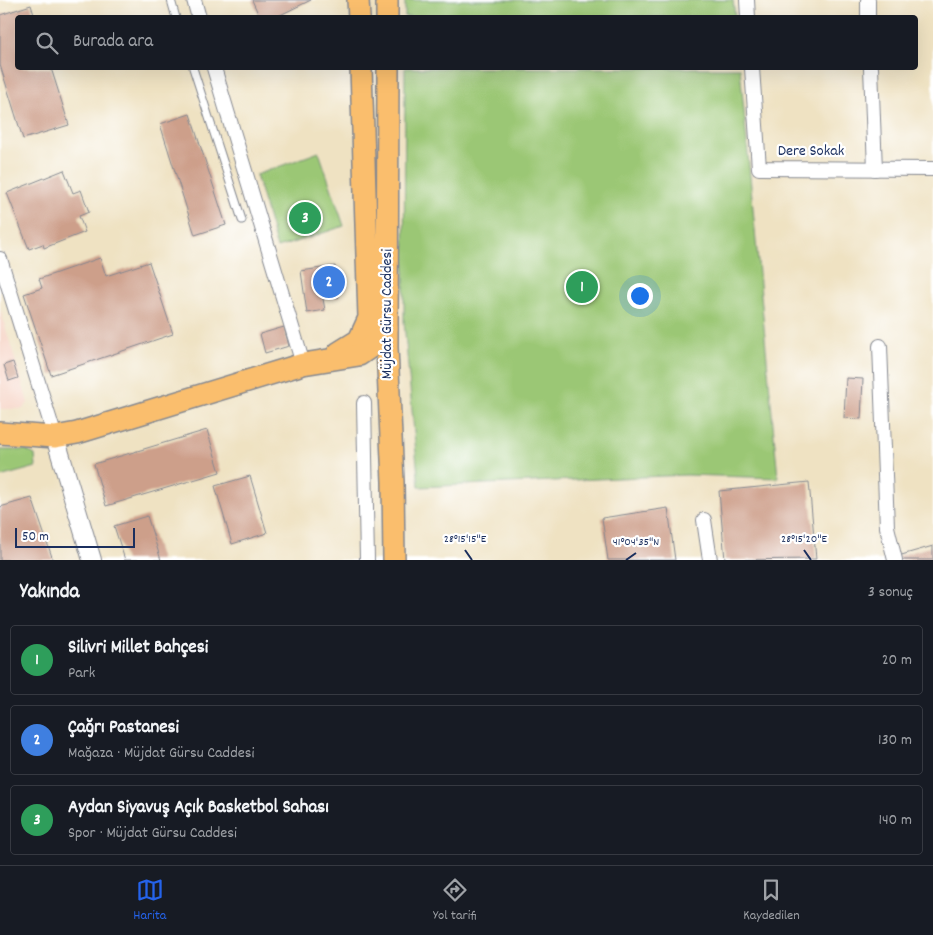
<!DOCTYPE html>
<html lang="tr">
<meta charset="utf-8">
<style>
:root{--surface:#171b24;--page:#20242c;--text:#f1f3f6;--muted:#9ea1a6;--line:#363941;--accent:#2563eb}
body{margin:0;font-family:Dekko,sans-serif;background:var(--page);color:var(--text)}
.scale{position:absolute;left:15px;bottom:12px;width:120px;box-sizing:border-box;padding-left:5px;border:2px solid #1b2f5e;border-top:0;font-size:14px;line-height:18px;white-space:nowrap;color:#1b2f5e;-webkit-text-stroke:4px #fff;paint-order:stroke}
.you{position:absolute;left:639px;top:295px;width:18px;height:18px;margin:-12px;border:4px solid #fff;border-radius:50%;background:#1a73e8;box-shadow:0 0 0 8px #1a73e833}
.badge{display:grid;place-items:center;width:32px;height:32px;border-radius:50%;background:var(--accent);color:#fff;font-size:16px;font-weight:700}
.pin{position:absolute;translate:-50% -50%;border:2px solid #fff;box-shadow:0 1px 5px #0006}
.list{margin:0;padding:0;list-style:none}
h2{display:flex;justify-content:space-between;align-items:center;height:65px;margin:0;padding:0 20px;font-size:21px}
h2 small{font-size:16px;font-weight:400;color:var(--muted)}
.list li{display:grid;grid-template-columns:32px 1fr auto;gap:15px;align-items:center;box-sizing:border-box;height:70px;margin:0 10px 10px;padding:0 10px;border:1px solid var(--line);border-radius:5px}
.list b{display:block;font-size:19px;white-space:nowrap}
.list p{margin:0;font-size:16px;white-space:nowrap;color:var(--muted)}
.list em{font-size:16px;font-style:normal;color:var(--muted)}
.icon{flex:none;width:28px;height:28px;fill:none;stroke:currentColor;stroke-width:2;stroke-linecap:round;stroke-linejoin:round}
.map{position:relative;flex:none;width:933px;height:560px;overflow:hidden}
.search{position:absolute;background:var(--surface);box-shadow:0 5px 20px #0002;left:15px;right:15px;top:15px;height:55px;display:flex;align-items:center;gap:12px;box-sizing:border-box;padding:0 18px;border-radius:5px;color:var(--muted);font-size:19px}
.sheet{height:305px;background:var(--surface)}
nav{display:flex;justify-content:space-around;align-items:center;box-sizing:border-box;height:70px;border-top:1px solid var(--line);background:var(--surface);font-size:14px;color:var(--muted)}
nav a{display:grid;justify-items:center;gap:2px}
nav .on{color:var(--accent)}
.map>svg:first-child{display:block}
.built{fill:#f6d2c3}
.green{fill:#9bc774;stroke:#5b7b69}
.building{fill:#cd9f8a}
.lines{fill:none;stroke-linecap:round;stroke-linejoin:round}
.service-casing{stroke:#858890;stroke-width:9}
.minor-casing{stroke:#858890;stroke-width:16}
.tertiary-casing{stroke:#858890;stroke-width:20}
.primary-casing{stroke:#858890;stroke-width:24}
.service{stroke:#fff;stroke-width:7}
.minor{stroke:#fff;stroke-width:14}
.tertiary{stroke:#fff;stroke-width:18}
.primary{stroke:#fabe6d;stroke-width:21}
.ticks{fill:none;stroke:#1b2f5e;stroke-width:2}
.labels{text-anchor:middle;dominant-baseline:central;stroke-width:4.5;stroke-linejoin:round;paint-order:stroke}
.street-label{font-size:16px;fill:#1b2f5e;stroke:#fff}
.ticks-label{font-size:12px;text-anchor:middle;fill:#1b2f5e;stroke:#fff;stroke-width:4.5;stroke-linejoin:round;paint-order:stroke}
</style>
<div class="map">
<svg width="933" height="560" viewBox="0 0 933 560">
<rect width="100%" height="100%" fill="#fff"/>
<filter id="ink" filterUnits="userSpaceOnUse"><feTurbulence type="fractalNoise" baseFrequency=".02" numOctaves="2"/><feDisplacementMap in="SourceGraphic" scale="10" xChannelSelector="R" yChannelSelector="G"/><feConvolveMatrix kernelMatrix="1 2 1 2 8 2 1 2 1" color-interpolation-filters="sRGB"/></filter>
<filter id="wash" filterUnits="userSpaceOnUse"><feTurbulence type="fractalNoise" baseFrequency=".0096" numOctaves="4" result="noise"/><feDisplacementMap in="SourceGraphic" scale="20" xChannelSelector="R" yChannelSelector="G"/><feGaussianBlur stdDeviation="1.12" result="paint"/><feColorMatrix in="noise" values="0 0 0 0 0 0 0 0 0 0 0 0 0 0 0 0 0 1.4 0 .05"/><feComposite in="paint" operator="in"/></filter>
<g filter="url(#wash)">
<rect width="100%" height="100%" fill="#efe2c2"/>
<polygon class="built" points="0,309 28,403 23,409 0,409"/>
<g class="green">
<polygon points="405,0 733,0 735,17 405,17"/>
<polygon points="405,68 740,68 778,478 687,475 419,487 404,322"/>
<polygon points="319,152 344,226 277,248 256,175"/>
<polygon points="0,450 26,450 35,455 36,467 0,477"/>
</g>
<g id="blocks">
<g class="building">
<polygon points="252,0 311,0 274,18 260,18"/>
<polygon points="31,5 35,18 18,18 18,68 51,68 69,125 23,139 0,65 0,15"/>
<polygon points="190,114 226,225 195,235 160,124"/>
<polygon points="64,170 73,193 81,190 89,212 79,216 85,232 44,248 43,244 29,249 7,193"/>
<polygon points="100,258 106,276 149,262 173,334 51,375 24,294 42,288 39,279"/>
<polygon points="335,266 339,297 323,299 325,310 307,313 301,271"/>
<polygon points="284,327 289,346 265,353 260,334"/>
<polygon points="13,362 18,378 9,381 4,365"/>
<polygon points="846,378 863,379 861,419 844,418"/>
<polygon points="207,430 220,472 106,506 94,464"/>
<polygon points="250,476 267,533 232,544 215,486"/>
<polygon points="809,482 816,559 725,560 719,491"/>
<polygon points="32,498 53,560 0,560 0,507"/>
<polygon points="668,508 675,560 608,560 602,518"/>
<polygon points="147,516 161,560 125,560 114,526"/>
<polygon points="933,546 933,560 899,560 898,556"/>
</g>
</g>
</g>
<g filter="url(#ink)">
<use href="#blocks" fill-opacity="0" stroke="#858890" stroke-width="1"/>
<g class="lines">
<g class="service-casing">
<g id="service">
<polyline points="171,0 176,18"/>
<polyline points="193,68 242,220"/>
</g>
</g>
<g class="minor-casing">
<g id="minor">
<polyline points="194,0 199,18"/>
<polyline points="747,0 748,18"/>
<polyline points="868,0 868,18"/>
<polyline points="214,68 303,364"/>
<polyline points="752,68 759,168 933,169"/>
<polyline points="871,68 875,169"/>
<polyline points="0,259 55,437"/>
<polyline points="880,346 887,527 895,560"/>
<polyline points="364,403 367,560"/>
<polyline points="704,520 710,560"/>
</g>
</g>
<g class="tertiary-casing">
<polyline id="tertiary" points="55,437 92,560"/>
</g>
<g class="primary-casing">
<g id="primary">
<polyline points="358,0 359,18"/>
<polyline points="387,0 387,18"/>
<polyline points="388,68 387,347 393,482 394,560"/>
<polyline points="338,353 359,340 369,318 361,68"/>
<polyline points="0,433 55,437 77,433 303,364 359,355 375,344 387,328"/>
</g>
</g>
<use href="#service" class="service"/>
<use href="#minor" class="minor"/>
<use href="#tertiary" class="tertiary"/>
<use href="#primary" class="primary"/>
</g>
</g>
<path class="ticks" d="M465,550L472,560M804,550L811,560M626,560L636,553"/>
<g class="labels">
<g class="street-label">
<text x="811" y="151">Dere Sokak</text>
<text transform="translate(387 314) rotate(-90)">Müjdat Gürsu Caddesi</text>
</g>
</g>
<g class="ticks-label">
<text x="465" y="542">28°15'15"E</text>
<text x="804" y="542">28°15'20"E</text>
<text x="636" y="545">41°04'35"N</text>
</g>
</svg>
<div class="scale">50 m</div>
<div class="you"></div>
<div class="pin badge" style="left:582px;top:287px;background:#2e9e5b">1</div>
<div class="pin badge" style="left:329px;top:282px;background:#3f7fe0">2</div>
<div class="pin badge" style="left:305px;top:218px;background:#2e9e5b">3</div>
<div class="search"><svg class="icon" aria-label="search" viewBox="0 0 24 24"><circle cx="10" cy="10" r="6"/><path d="M15 15l6 6"/></svg>Burada ara</div>
</div>
<section class="sheet">
<h2>Yakında<small>3 sonuç</small></h2>
<ul class="list">
<li><span class="badge" style="background:#2e9e5b">1</span><div><b>Silivri Millet Bahçesi</b><p>Park</p></div><em>20 m</em></li>
<li><span class="badge" style="background:#3f7fe0">2</span><div><b>Çağrı Pastanesi</b><p>Mağaza · Müjdat Gürsu Caddesi</p></div><em>130 m</em></li>
<li><span class="badge" style="background:#2e9e5b">3</span><div><b>Aydan Siyavuş Açık Basketbol Sahası</b><p>Spor · Müjdat Gürsu Caddesi</p></div><em>140 m</em></li>
</ul>
</section>
<nav>
<a class="on"><svg class="icon" aria-label="map" viewBox="0 0 24 24"><path d="M3 6l6-2 6 2 6-2v14l-6 2-6-2-6 2zM9 4v14M15 6v14"/></svg>Harita</a>
<a><svg class="icon" aria-label="directions" viewBox="0 0 24 24"><path d="M12 3l9 9-9 9-9-9zM9 14v-3h6M13 9l2 2-2 2"/></svg>Yol tarifi</a>
<a><svg class="icon" aria-label="saved" viewBox="0 0 24 24"><path d="M7 4h10v16l-5-4-5 4z"/></svg>Kaydedilen</a>
</nav>
